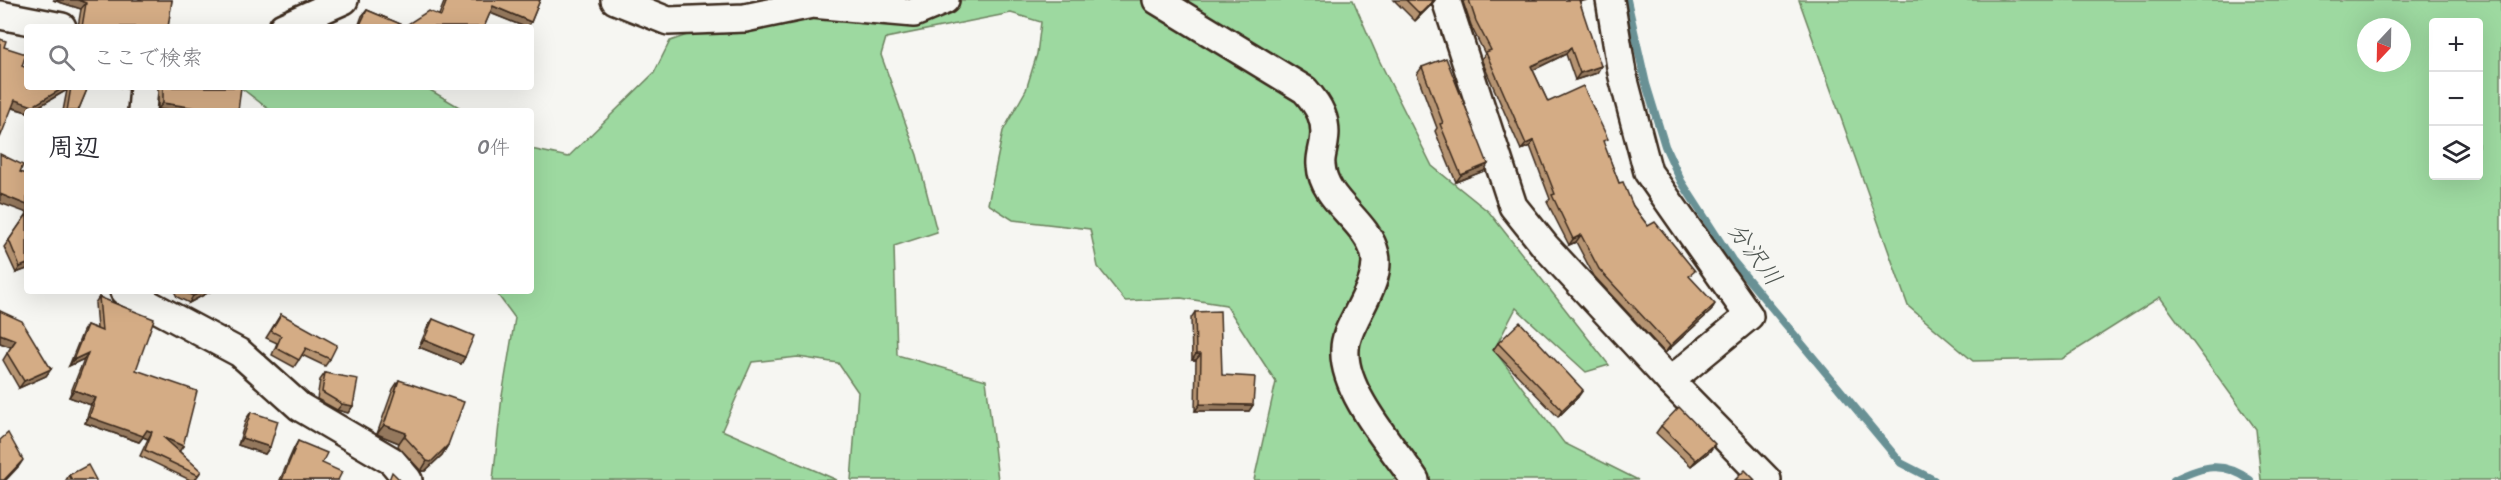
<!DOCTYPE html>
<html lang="ja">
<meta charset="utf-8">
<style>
:root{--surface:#fff;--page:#f2f2f3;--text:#2b2b33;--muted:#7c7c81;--line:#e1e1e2}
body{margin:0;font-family:Sriracha,"Klee One",sans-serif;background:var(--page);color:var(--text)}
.controls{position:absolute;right:18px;top:18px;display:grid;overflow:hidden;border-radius:6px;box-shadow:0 6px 24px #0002}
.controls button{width:54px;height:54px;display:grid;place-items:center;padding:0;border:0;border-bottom:2px solid var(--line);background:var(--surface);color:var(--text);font:30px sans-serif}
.compass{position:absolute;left:2357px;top:18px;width:54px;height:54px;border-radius:50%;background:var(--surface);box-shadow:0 6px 24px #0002;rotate:202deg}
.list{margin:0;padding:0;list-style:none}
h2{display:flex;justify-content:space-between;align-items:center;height:78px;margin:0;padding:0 24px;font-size:26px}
h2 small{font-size:20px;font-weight:400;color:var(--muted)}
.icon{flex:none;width:33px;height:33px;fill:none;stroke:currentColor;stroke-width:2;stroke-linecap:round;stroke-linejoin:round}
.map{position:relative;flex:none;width:2501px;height:480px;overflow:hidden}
.search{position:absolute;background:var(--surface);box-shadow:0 6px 24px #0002;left:24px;top:24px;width:510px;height:66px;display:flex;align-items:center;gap:15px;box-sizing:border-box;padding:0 21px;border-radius:6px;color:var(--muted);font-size:22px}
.panel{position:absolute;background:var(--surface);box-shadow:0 6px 24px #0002;left:24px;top:108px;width:510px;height:186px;border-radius:6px}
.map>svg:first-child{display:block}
.green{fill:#9dd9a0;stroke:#6c825f;stroke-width:1.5;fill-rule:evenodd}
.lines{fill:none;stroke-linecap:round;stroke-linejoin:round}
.stream{stroke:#699195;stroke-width:8}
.minor-casing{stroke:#3b2a1e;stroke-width:32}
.minor{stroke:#f6f6f2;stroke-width:27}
.wall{fill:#b69472;stroke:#3b2a1e;stroke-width:1.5}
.shaded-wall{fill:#94785d;stroke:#3b2a1e;stroke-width:1.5}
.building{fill:#d4ac85;stroke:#3b2a1e;stroke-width:1.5}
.labels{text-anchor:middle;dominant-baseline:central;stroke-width:4.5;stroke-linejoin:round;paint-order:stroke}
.water-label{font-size:24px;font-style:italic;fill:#4e5550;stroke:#f6f6f2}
</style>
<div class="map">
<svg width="2501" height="480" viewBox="0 0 2501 480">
<rect width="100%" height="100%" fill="#f6f6f2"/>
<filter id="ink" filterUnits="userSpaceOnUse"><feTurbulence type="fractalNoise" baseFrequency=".0167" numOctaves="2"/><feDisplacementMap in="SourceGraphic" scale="12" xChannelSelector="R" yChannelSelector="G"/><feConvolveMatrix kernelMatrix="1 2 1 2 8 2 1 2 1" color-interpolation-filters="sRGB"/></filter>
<g filter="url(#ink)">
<g class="green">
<polygon points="786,0 1353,0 1379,60 1432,166 1489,212 1609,365 1586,372 1516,308 1494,350 1564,443 1638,480 1254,480 1276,382 1226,305 1181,298 1125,301 1098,267 1090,229 1013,220 988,204 1003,131 1026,90 1037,54 1041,22 1011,13 886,38 881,55 917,155 937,232 894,246 897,355 986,380 998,480 851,480 858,392 838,363 798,357 752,362 722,430 837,480 493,480 502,396 515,318 495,291 531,291 531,149 568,157 654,73 670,41"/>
<path d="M1799,0H2501V480H2261L2256,429L2160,297L2062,359L1973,361L1908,306ZM2434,22H2478V176H2434ZM2366,27H2402V63H2366Z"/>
<polygon points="240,87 425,87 466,111 271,111"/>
</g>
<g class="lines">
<g class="stream">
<polyline points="1627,0 1646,84 1665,146 1681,181 1732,260 1901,463 1934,480"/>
<path d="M2174,480C2203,466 2222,460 2250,480"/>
</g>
<g class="minor-casing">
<g id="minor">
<polyline points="615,0 668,21 745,18 812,4 914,13 945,0"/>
<path d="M1157,0L1305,90C1319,106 1328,120 1324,143C1323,150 1320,158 1321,165C1323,201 1367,220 1375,254C1380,274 1365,298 1357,315C1352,325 1345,337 1345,349C1342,391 1392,446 1415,480"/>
<polyline points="1446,0 1513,206 1545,246 1670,381 1767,480"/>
<polyline points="1610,0 1622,73 1648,172 1749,316 1670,381"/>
<polyline points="0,15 62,27"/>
<polyline points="283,27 344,0"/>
<polyline points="142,111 144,87"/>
<polyline points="124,291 240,353 300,407 392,461 408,480"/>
</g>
</g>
<use href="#minor" class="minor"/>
</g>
<g class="wall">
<polygon points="53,0 172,0 168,27 78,27 81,9"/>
<polygon points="445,0 540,0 531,22 527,27 525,27 490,13 484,27 358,27 362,16 367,10 405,26 439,15"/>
<polygon points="1394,0 1435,0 1431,5 1415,21"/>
<polygon points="1465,0 1587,0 1580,2 1597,73 1575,80 1566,54 1533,70 1548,102 1604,145 1619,183 1633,206 1648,226 1690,278 1711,311 1665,353 1594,276 1576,242 1569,245 1547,202 1550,199 1530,146 1521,150 1482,61 1482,58 1485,54 1472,28 1463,2"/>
<polygon points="4,47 27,87 88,87 78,111 63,111 67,90 31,111 27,111 27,112 12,108"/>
<polygon points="1422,67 1484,171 1456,182 1435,131 1437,128 1417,74"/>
<polygon points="158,87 241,87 158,109"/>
<polygon points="27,214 27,269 16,273 4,247"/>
<polygon points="174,291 211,291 189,303 177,297"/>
<polygon points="99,297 136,370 179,451 201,471 195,480 190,480 140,456 148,439 143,437 139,442 85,423 91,405 69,397 84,359 69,366 83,331 87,325 97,329 95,303"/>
<polygon points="0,311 51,369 46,376 19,388 3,360 11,347 0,343"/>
<polygon points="1195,312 1222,375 1253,405 1249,411 1195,411 1196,360 1192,360 1191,318"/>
<polygon points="281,314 330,359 325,366 302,355 294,367 272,355 277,343 266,338"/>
<polygon points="433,319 465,357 461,364 419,347 428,326"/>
<polygon points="1498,343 1578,397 1558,417 1493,350"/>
<polygon points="325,373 353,406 348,413 337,410 317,399 320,380"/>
<polygon points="399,380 448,445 442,455 425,471 421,471 398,446 399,443 377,434 393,389"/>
<polygon points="251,412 270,447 265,454 238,445 246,419"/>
<polygon points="1661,426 1710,451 1691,466 1656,433"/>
<polygon points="298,441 322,463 338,480 280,480 294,448"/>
<polygon points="69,475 96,480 66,480"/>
</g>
<g class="shaded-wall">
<polygon points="53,0 78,0 86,3 81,9"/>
<polygon points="1435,0 1431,5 1415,21 1420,14"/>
<polygon points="493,6 531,22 527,27 525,27 488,12"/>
<polygon points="1571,48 1566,54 1527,73 1531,66"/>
<polygon points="1601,66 1597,73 1575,80 1580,73"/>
<polygon points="65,87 69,87 67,90 31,111 27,111 27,112 11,107 15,100"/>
<polygon points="117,87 129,87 128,89"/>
<polygon points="163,103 217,111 170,111 158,109"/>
<polygon points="1534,140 1530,146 1521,150 1526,144"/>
<polygon points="1488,164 1484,171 1456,182 1461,175"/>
<polygon points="0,194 27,205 27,213 0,203"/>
<polygon points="1581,235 1576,242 1569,245 1573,239"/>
<polygon points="27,264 27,269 16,273 20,267"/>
<polygon points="203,291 211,291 189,303 193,296"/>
<polygon points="1715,304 1711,311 1665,353 1670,346"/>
<polygon points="0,334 16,340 11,347 0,343"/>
<polygon points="424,340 465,357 461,364 419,347"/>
<polygon points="88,353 84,359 69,366 73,360"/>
<polygon points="1196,354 1201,354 1196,360 1192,360"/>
<polygon points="51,369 46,376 19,388 24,381"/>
<polygon points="74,390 96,398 91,405 69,397"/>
<polygon points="1583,390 1578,397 1558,417 1562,410"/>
<polygon points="342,404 353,406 348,413 337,410"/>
<polygon points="1200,404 1253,405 1249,411 1195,411"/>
<polygon points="89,417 147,430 152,432 148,439 143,437 139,442 85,423"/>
<polygon points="384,425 406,433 399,443 377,434"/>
<polygon points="163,437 183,446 179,452"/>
<polygon points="242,438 270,447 265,454 238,445"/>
<polygon points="1715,444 1710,451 1691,466 1696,460"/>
<polygon points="448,445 442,455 425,471 421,471 427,461"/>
<polygon points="23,460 19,466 6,480 4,480"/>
</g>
<g class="building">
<polygon points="78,0 172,0 168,27 82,27 86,3"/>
<polygon points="447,0 540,0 531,22 493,6 484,27 359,27 367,10 405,26 428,11 441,16"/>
<polygon points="1406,0 1434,0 1420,14"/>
<polygon points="1469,0 1579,0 1601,66 1580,73 1571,48 1531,66 1548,102 1583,86 1608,139 1603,141 1619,183 1623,182 1633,206 1648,226 1655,222 1695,271 1689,276 1715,304 1670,346 1599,269 1581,235 1573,239 1552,195 1555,194 1534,140 1526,144 1487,55 1486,52 1491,50 1476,21"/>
<polygon points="0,39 6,41 4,47 26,54 22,66 27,68 27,87 65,87 33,106 15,100 0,138"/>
<polygon points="1446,58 1488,164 1461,175 1440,124 1443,123 1422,67"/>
<polygon points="71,87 88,87 78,111 67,111"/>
<polygon points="163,87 241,87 238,111 217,111 163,103"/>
<polygon points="0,154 23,165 20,172 27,174 27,205 0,194"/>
<polygon points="27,214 27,264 20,267 9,240"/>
<polygon points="182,291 203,291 193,296"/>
<polygon points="99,297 154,319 136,370 197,391 183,446 163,437 201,471 198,475 145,450 152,432 147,430 143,436 89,417 96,398 74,390 88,353 73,360 87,325 102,331"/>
<polygon points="0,311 22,321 51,369 24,381 7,353 16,340 0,334"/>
<polygon points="1220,311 1222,375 1255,377 1253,405 1200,404 1201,354 1196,354 1195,312"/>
<polygon points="281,314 337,345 330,359 306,348 299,360 276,348 281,336 271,331"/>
<polygon points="433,319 474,336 465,357 424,340"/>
<polygon points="1520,322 1583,390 1562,410 1498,343"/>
<polygon points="325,373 358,379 353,406 342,404 322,392"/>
<polygon points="399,380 464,402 448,445 431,462 427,461 405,437 406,433 384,425"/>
<polygon points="1679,407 1715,444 1696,460 1661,426"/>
<polygon points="251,412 278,421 270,447 242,438"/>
<polygon points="8,433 23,460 4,480 0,480 0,440"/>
<polygon points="298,441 327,453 322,463 342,472 338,480 282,480"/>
<polygon points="88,465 96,480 72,480 69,475"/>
<polygon points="1745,470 1755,480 1735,480"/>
<polygon points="392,472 400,480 389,480"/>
</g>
</g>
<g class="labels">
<g class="water-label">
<text transform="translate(1755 254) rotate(53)">分沢川</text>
</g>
</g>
</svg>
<div class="controls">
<button>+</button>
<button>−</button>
<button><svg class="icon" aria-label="layers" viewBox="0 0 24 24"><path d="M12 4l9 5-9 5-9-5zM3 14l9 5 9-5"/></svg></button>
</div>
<svg class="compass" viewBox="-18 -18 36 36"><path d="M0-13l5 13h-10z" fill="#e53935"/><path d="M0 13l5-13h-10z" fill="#7c7c81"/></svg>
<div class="search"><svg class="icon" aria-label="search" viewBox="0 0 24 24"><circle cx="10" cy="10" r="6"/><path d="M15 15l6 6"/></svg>ここで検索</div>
<section class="panel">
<h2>周辺<small>0件</small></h2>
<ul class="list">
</ul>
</section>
</div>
